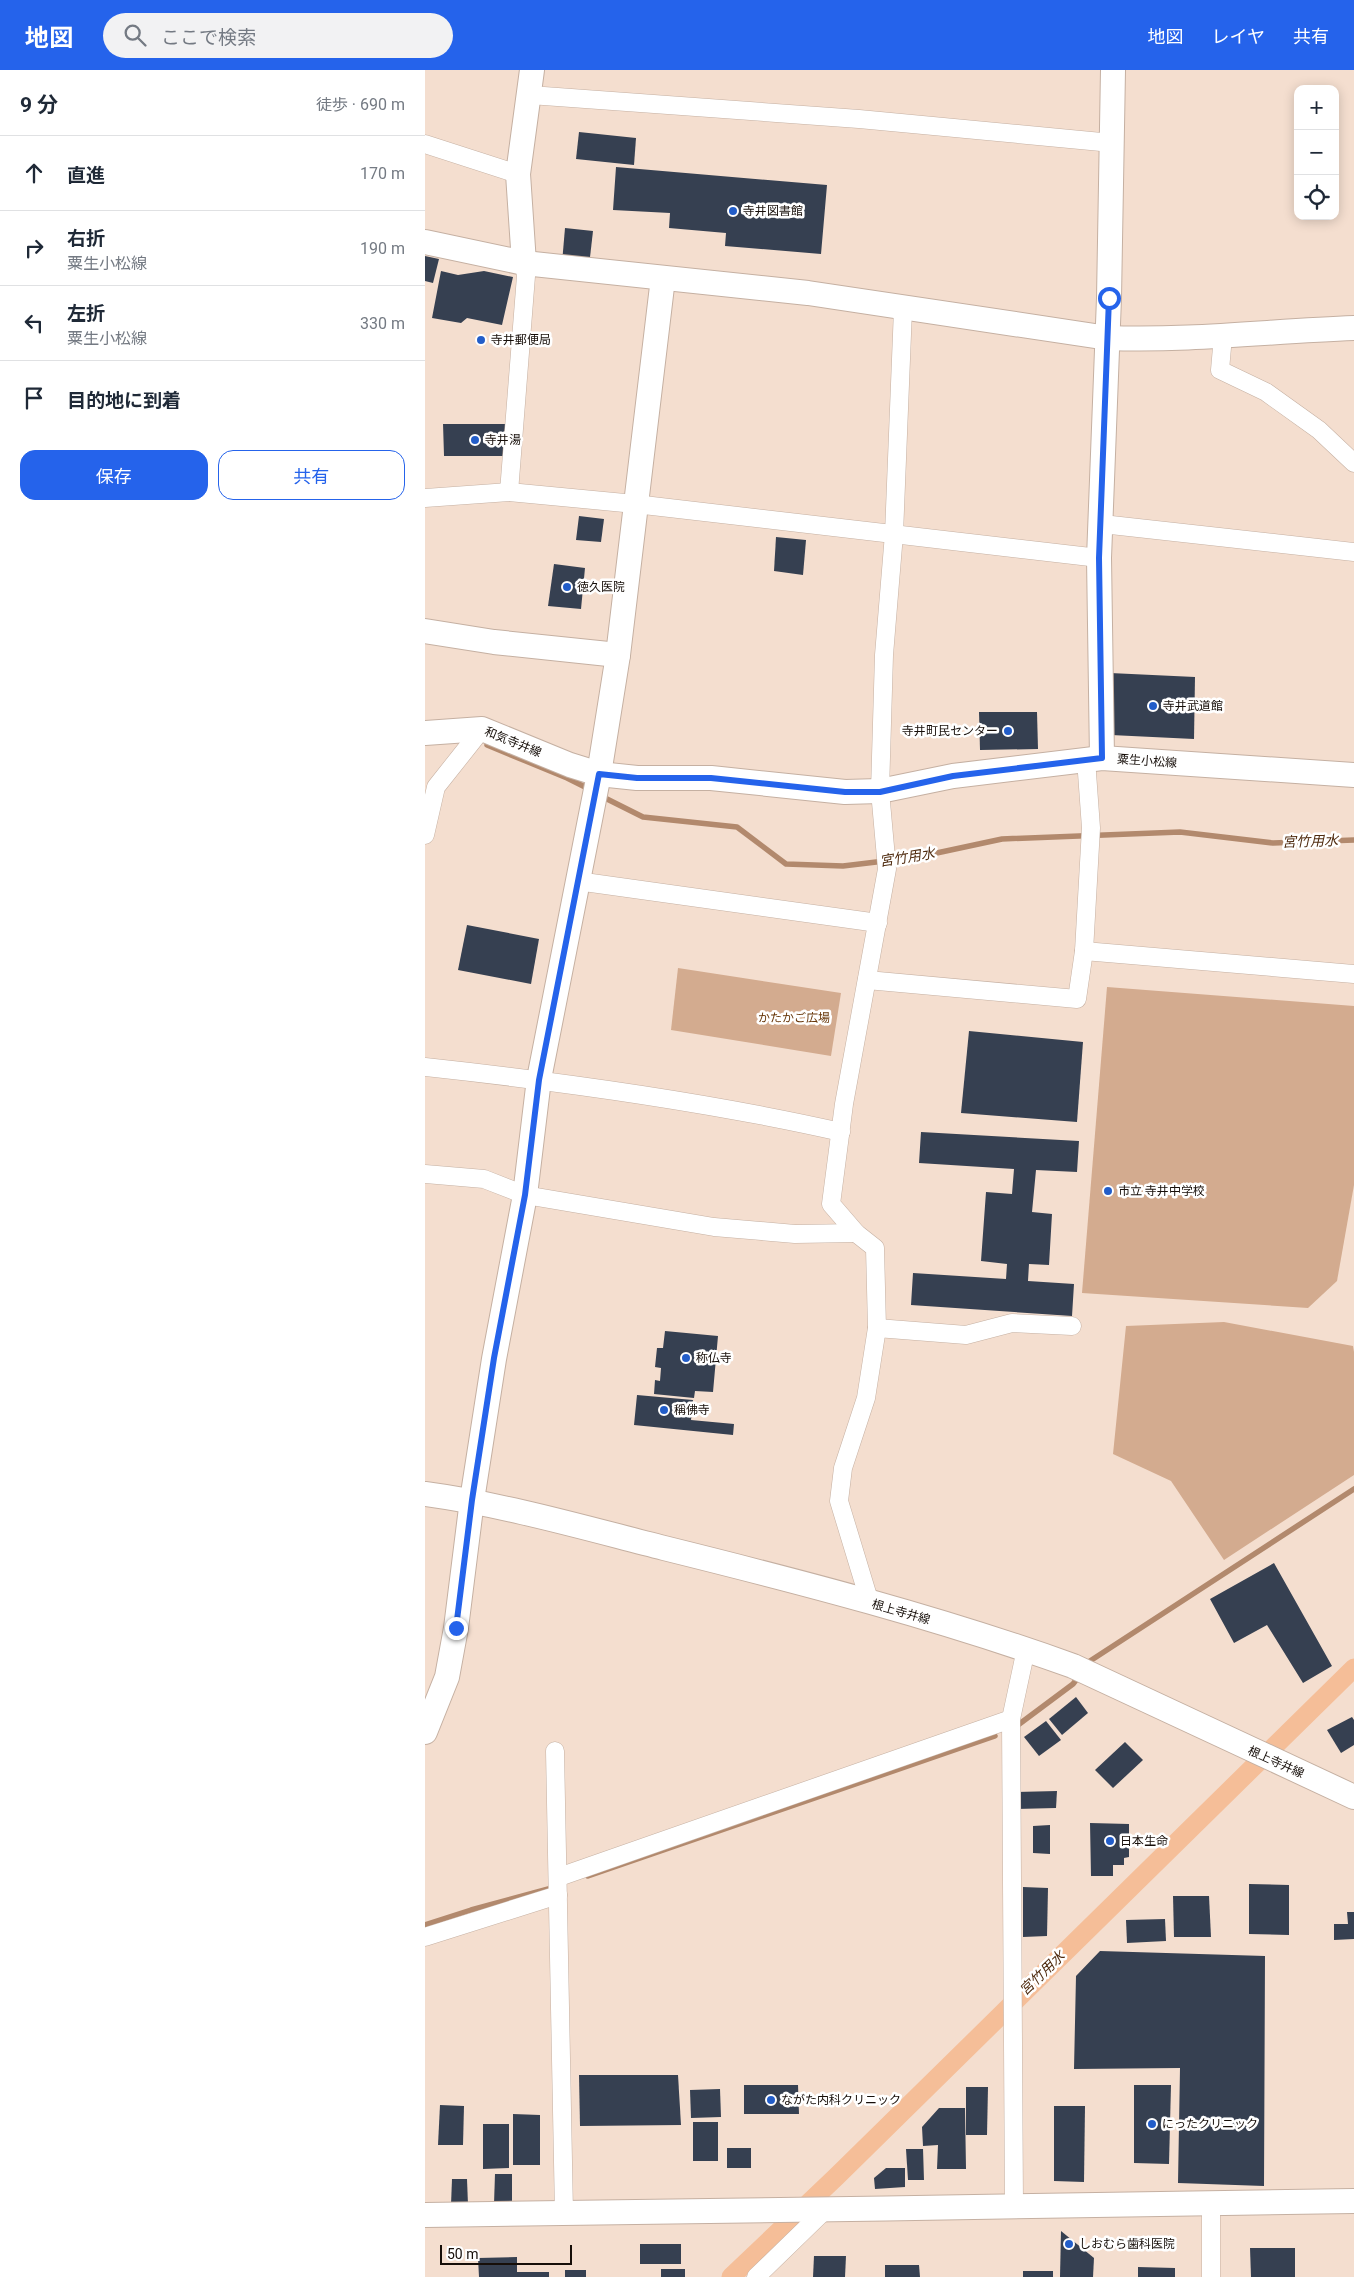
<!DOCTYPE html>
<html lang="ja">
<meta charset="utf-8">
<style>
:root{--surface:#fff;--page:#f2f2f3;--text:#1f2937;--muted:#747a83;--line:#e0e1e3;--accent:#2563eb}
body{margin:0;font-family:Roboto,"Noto Sans JP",sans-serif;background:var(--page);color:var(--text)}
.controls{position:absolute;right:15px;top:15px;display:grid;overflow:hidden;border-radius:10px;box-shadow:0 2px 12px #0003}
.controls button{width:45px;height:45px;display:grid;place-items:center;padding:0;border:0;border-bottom:1px solid var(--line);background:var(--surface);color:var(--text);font:25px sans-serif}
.scale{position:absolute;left:15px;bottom:12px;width:132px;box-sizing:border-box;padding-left:5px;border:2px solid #160e09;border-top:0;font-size:14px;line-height:18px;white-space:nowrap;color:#160e09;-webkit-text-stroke:4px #fff;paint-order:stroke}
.stop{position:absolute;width:15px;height:15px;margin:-11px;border:4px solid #2563eb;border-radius:50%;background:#fff}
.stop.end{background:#2563eb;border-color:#fff;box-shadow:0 1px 5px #0008}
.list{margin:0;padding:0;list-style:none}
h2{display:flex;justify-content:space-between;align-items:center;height:65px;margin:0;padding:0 20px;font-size:21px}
h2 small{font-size:16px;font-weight:400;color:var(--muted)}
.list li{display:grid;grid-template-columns:32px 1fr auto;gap:15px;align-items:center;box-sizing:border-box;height:75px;padding:0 20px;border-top:1px solid var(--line)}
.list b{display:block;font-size:19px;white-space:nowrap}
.list p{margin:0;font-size:16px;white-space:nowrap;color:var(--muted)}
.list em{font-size:16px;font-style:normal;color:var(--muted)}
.actions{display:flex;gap:10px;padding:15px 20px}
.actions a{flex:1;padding:11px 0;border:1px solid var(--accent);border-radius:15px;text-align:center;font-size:18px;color:var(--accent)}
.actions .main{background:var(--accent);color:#fff}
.icon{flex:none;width:28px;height:28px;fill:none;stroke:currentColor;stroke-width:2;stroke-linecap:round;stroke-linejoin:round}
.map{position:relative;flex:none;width:929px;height:2207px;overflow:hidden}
header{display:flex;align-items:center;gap:30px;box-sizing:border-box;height:70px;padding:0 25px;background:var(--accent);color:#fff}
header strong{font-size:24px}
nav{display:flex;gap:28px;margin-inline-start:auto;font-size:18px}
.search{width:350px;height:45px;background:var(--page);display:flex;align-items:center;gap:12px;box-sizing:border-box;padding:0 18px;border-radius:28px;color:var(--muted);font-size:19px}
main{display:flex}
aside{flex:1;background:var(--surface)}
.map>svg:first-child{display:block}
.green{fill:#d3ab8f}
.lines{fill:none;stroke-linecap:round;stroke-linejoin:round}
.stream{stroke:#b2896d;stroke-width:5.5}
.canal{stroke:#f5be98;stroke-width:19}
.building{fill:#364051}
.street-casing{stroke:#c5b0a2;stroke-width:19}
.secondary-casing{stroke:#c5b0a2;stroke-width:26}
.street{stroke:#fff;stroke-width:18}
.secondary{stroke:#fff;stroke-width:24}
.route{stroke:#2563eb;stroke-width:6}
.poi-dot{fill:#225dc9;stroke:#fff;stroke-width:2}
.labels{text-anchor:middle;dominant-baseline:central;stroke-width:5;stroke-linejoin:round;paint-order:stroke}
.poi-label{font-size:12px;fill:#160e09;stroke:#fff;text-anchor:start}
.street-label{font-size:12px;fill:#160e09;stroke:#fff}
.park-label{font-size:12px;fill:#68370a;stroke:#fff}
.water-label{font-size:14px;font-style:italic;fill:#502c10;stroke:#fff}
</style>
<header>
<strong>地図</strong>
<div class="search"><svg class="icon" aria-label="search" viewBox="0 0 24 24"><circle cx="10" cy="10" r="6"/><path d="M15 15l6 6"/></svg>ここで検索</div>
<nav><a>地図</a><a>レイヤ</a><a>共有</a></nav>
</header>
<main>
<aside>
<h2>9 分<small>徒歩 · 690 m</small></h2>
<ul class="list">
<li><svg class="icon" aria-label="ahead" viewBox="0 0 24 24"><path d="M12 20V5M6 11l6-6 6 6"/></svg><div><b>直進</b></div><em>170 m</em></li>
<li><svg class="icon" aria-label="right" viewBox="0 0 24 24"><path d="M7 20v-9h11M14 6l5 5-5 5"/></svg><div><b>右折</b><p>粟生小松線</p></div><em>190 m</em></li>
<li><svg class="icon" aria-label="left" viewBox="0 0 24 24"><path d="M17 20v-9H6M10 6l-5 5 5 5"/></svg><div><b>左折</b><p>粟生小松線</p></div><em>330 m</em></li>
<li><svg class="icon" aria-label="arrive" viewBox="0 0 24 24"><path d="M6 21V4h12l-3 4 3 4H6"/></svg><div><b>目的地に到着</b></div></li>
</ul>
<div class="actions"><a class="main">保存</a><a>共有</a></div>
</aside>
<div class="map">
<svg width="929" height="2207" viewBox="0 0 929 2207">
<rect width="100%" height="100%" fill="#f4decf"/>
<g class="green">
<polygon points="253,898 416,923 406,986 246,960"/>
<polygon points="682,917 929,936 929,1115 912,1211 883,1238 657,1223"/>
<polygon points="799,1252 928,1276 929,1282 929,1405 799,1490 746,1411 688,1384 701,1256"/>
</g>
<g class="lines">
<g class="stream">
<polyline points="62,675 142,708 166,720"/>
<polyline points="176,726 218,747 312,757 361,794 418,796 493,787 577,769 755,762 848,773 929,770"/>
<polyline points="662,1595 665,1591 929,1419"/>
<polyline points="593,1655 648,1614 655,1605"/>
<polyline points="163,1806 570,1666"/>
<polyline points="0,1855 46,1840 127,1818"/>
</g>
<polyline class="canal" points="306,2207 411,2107 929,1598"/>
</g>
<g class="building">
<polygon points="154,62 211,68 209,95 151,89"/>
<polygon points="191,97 402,115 396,184 300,176 301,163 244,158 245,143 188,140"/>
<polygon points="140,158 168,161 164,196 137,193"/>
<polygon points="0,186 14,189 8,213 0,211"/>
<polygon points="16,201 33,205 59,201 88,207 77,255 42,248 36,253 7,248"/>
<polygon points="18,354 82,354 80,386 19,386"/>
<polygon points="154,446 179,449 176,472 151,470"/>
<polygon points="351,467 381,470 378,505 349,501"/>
<polygon points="129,494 160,498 156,539 123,536"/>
<polygon points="685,603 770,607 769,669 686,665"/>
<polygon points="554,642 612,642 613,679 555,680"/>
<polygon points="42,855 114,869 106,914 33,900"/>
<polygon points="544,961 658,972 652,1052 536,1043"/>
<polygon points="496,1062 654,1071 652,1102 611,1100 607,1142 627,1144 624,1195 604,1194 603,1211 649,1214 647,1246 486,1235 488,1203 581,1209 582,1194 556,1191 561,1122 587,1124 589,1099 494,1093"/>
<polygon points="240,1261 293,1266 288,1322 270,1321 269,1328 229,1324 230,1310 235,1311 236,1298 230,1297 232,1278 238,1278"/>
<polygon points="212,1325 268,1330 266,1350 309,1354 308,1365 209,1355"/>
<polygon points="849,1493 907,1596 878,1613 842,1555 809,1573 785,1529"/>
<polygon points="651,1627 663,1643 637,1665 624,1649"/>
<polygon points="927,1647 929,1650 929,1675 916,1683 902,1660"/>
<polygon points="621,1651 636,1670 614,1686 599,1667"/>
<polygon points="700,1672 718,1690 688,1718 670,1700"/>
<polygon points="632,1721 631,1738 590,1739 589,1722"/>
<polygon points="665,1753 704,1754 704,1787 699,1788 699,1795 688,1795 688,1806 666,1806"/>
<polygon points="625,1755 625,1784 608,1783 608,1756"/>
<polygon points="824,1814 864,1815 864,1865 824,1864"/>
<polygon points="598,1817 623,1818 622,1866 598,1867"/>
<polygon points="748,1826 784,1826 786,1867 749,1867"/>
<polygon points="922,1842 929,1842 929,1869 909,1870 909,1854 923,1854"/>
<polygon points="740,1849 741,1871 702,1873 701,1850"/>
<polygon points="675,1881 840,1886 839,2116 753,2113 755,1998 649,1999 651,1906"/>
<polygon points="154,2005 253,2005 256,2055 155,2056"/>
<polygon points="319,2015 373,2015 374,2044 319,2044"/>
<polygon points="709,2015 746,2015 744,2094 709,2093"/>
<polygon points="541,2017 563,2017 562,2065 541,2065"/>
<polygon points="295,2019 296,2047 266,2048 265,2020"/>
<polygon points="15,2035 39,2036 38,2075 13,2075"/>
<polygon points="629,2036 660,2036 659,2112 629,2111"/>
<polygon points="514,2038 540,2038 541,2099 512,2099 513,2075 498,2076 497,2057"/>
<polygon points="88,2044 115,2045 115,2095 88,2095"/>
<rect x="268" y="2052" width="25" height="39"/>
<polygon points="58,2054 84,2054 84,2098 58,2099"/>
<rect x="302" y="2078" width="24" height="20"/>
<polygon points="481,2079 498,2079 499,2110 483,2110"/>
<polygon points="461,2098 480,2098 480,2117 450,2119 449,2108"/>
<polygon points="70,2104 87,2104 87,2134 69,2134"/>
<polygon points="27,2109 42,2109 43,2135 26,2135"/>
<polygon points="636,2161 669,2188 668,2207 635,2207"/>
<rect x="215" y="2174" width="41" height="20"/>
<polygon points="825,2178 870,2178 870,2207 826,2207"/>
<polygon points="389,2186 421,2186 420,2207 388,2207"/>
<polygon points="92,2187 92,2202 124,2202 124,2207 54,2207 53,2188"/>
<polygon points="460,2195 494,2195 495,2207 460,2207"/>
<polygon points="713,2197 750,2198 750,2207 713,2207"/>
<rect x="236" y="2199" width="24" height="8"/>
<rect x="140" y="2200" width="21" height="7"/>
<rect x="598" y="2201" width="30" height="6"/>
</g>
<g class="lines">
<g class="street-casing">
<g id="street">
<polyline points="105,25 434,49 687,73"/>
<polyline points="0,74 93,104"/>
<polyline points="798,266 795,300 841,322 894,360 929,393"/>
<polyline points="84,422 101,206 99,193"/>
<polyline points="0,428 84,422 210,434 674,488"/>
<polyline points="677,454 929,482"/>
<polyline points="0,765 11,717 57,659"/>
<polyline points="152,811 453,853"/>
<polyline points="659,881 929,904"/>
<polyline points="442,910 652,929 659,881 666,758 661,689"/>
<path d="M0,997C139,1012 279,1031 416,1062"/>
<polyline points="0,1104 59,1109 100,1125 289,1157 370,1164 431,1163"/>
<polyline points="452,1258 541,1265 587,1253 647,1256"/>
<polyline points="445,1533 414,1431 418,1398 441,1328 452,1258 450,1178 431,1163 406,1134 419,1034 462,799 455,721 459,585 469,464 478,239"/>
<polyline points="130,1681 139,2143"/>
<polyline points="134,1807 586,1649"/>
<polyline points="0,1867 133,1825"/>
<polyline points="786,2134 786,2207"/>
<polyline points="589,2136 586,1649 601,1579"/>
<polyline points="331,2207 399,2141"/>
</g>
</g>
<g class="secondary-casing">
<g id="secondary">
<path d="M0,172L99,193L383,223L683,268C765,271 847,261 929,258"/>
<polyline points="99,193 93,104 107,0"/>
<polyline points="0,561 69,572 193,585"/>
<polyline points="0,663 57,659 145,695 174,704 212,708 286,708 420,722 455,721 528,706 677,688 929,705"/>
<polyline points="677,688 674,488 684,228 688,0"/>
<path d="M0,1424C81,1435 160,1458 239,1478C376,1512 515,1548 648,1596L929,1727"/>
<polyline points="0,1662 22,1607 31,1558 47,1430 69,1289 100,1125 114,1009 174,704 193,585 238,208"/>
<path d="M0,2145C310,2141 619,2136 929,2131"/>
</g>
</g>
<use href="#street" class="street"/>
<use href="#secondary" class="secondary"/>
</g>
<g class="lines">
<polyline class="route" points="31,1558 47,1430 69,1288 100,1125 114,1010 174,704 212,708 286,708 420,722 455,722 528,706 677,688 674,488 684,228"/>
</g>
<g class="poi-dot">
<circle cx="308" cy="141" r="5"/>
<circle cx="56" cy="270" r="5"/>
<circle cx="50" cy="370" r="5"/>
<circle cx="142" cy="517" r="5"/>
<circle cx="728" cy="636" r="5"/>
<circle cx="583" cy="661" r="5"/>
<circle cx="683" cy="1121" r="5"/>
<circle cx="261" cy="1288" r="5"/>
<circle cx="239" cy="1340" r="5"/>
<circle cx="685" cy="1771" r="5"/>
<circle cx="346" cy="2030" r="5"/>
<circle cx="727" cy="2054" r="5"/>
<circle cx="644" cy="2174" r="5"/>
</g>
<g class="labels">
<g class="poi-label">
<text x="318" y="141">寺井図書館</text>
<text x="66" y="270">寺井郵便局</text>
<text x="60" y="370">寺井湯</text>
<text x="152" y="517">徳久医院</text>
<text x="738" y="636">寺井武道館</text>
<text x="573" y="661" text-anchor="end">寺井町民センター</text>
<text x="693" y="1121">市立 寺井中学校</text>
<text x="271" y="1288">称仏寺</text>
<text x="249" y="1340">稱佛寺</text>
<text x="695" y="1771">日本生命</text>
<text x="356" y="2030">ながた内科クリニック</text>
<text x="737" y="2054">にったクリニック</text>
<text x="654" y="2174">しおむら歯科医院</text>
</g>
<g class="street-label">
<text transform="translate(88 672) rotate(22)">和気寺井線</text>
<text transform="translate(722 691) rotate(4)">粟生小松線</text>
<text transform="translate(476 1542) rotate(16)">根上寺井線</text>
<text transform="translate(851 1692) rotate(24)">根上寺井線</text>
</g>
<g class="park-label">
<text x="369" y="948">かたかご広場</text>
</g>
<g class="water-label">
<text transform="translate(885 771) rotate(-2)">宮竹用水</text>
<text transform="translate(482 787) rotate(-9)">宮竹用水</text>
<text transform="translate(617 1903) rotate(-44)">宮竹用水</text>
</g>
</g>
</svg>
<div class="controls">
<button>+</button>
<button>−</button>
<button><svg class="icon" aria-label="locate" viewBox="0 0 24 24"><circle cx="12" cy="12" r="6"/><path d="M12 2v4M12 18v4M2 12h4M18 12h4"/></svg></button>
</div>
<div class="scale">50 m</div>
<div class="stop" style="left:684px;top:228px"></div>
<div class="stop end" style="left:31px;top:1558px"></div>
</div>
</main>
